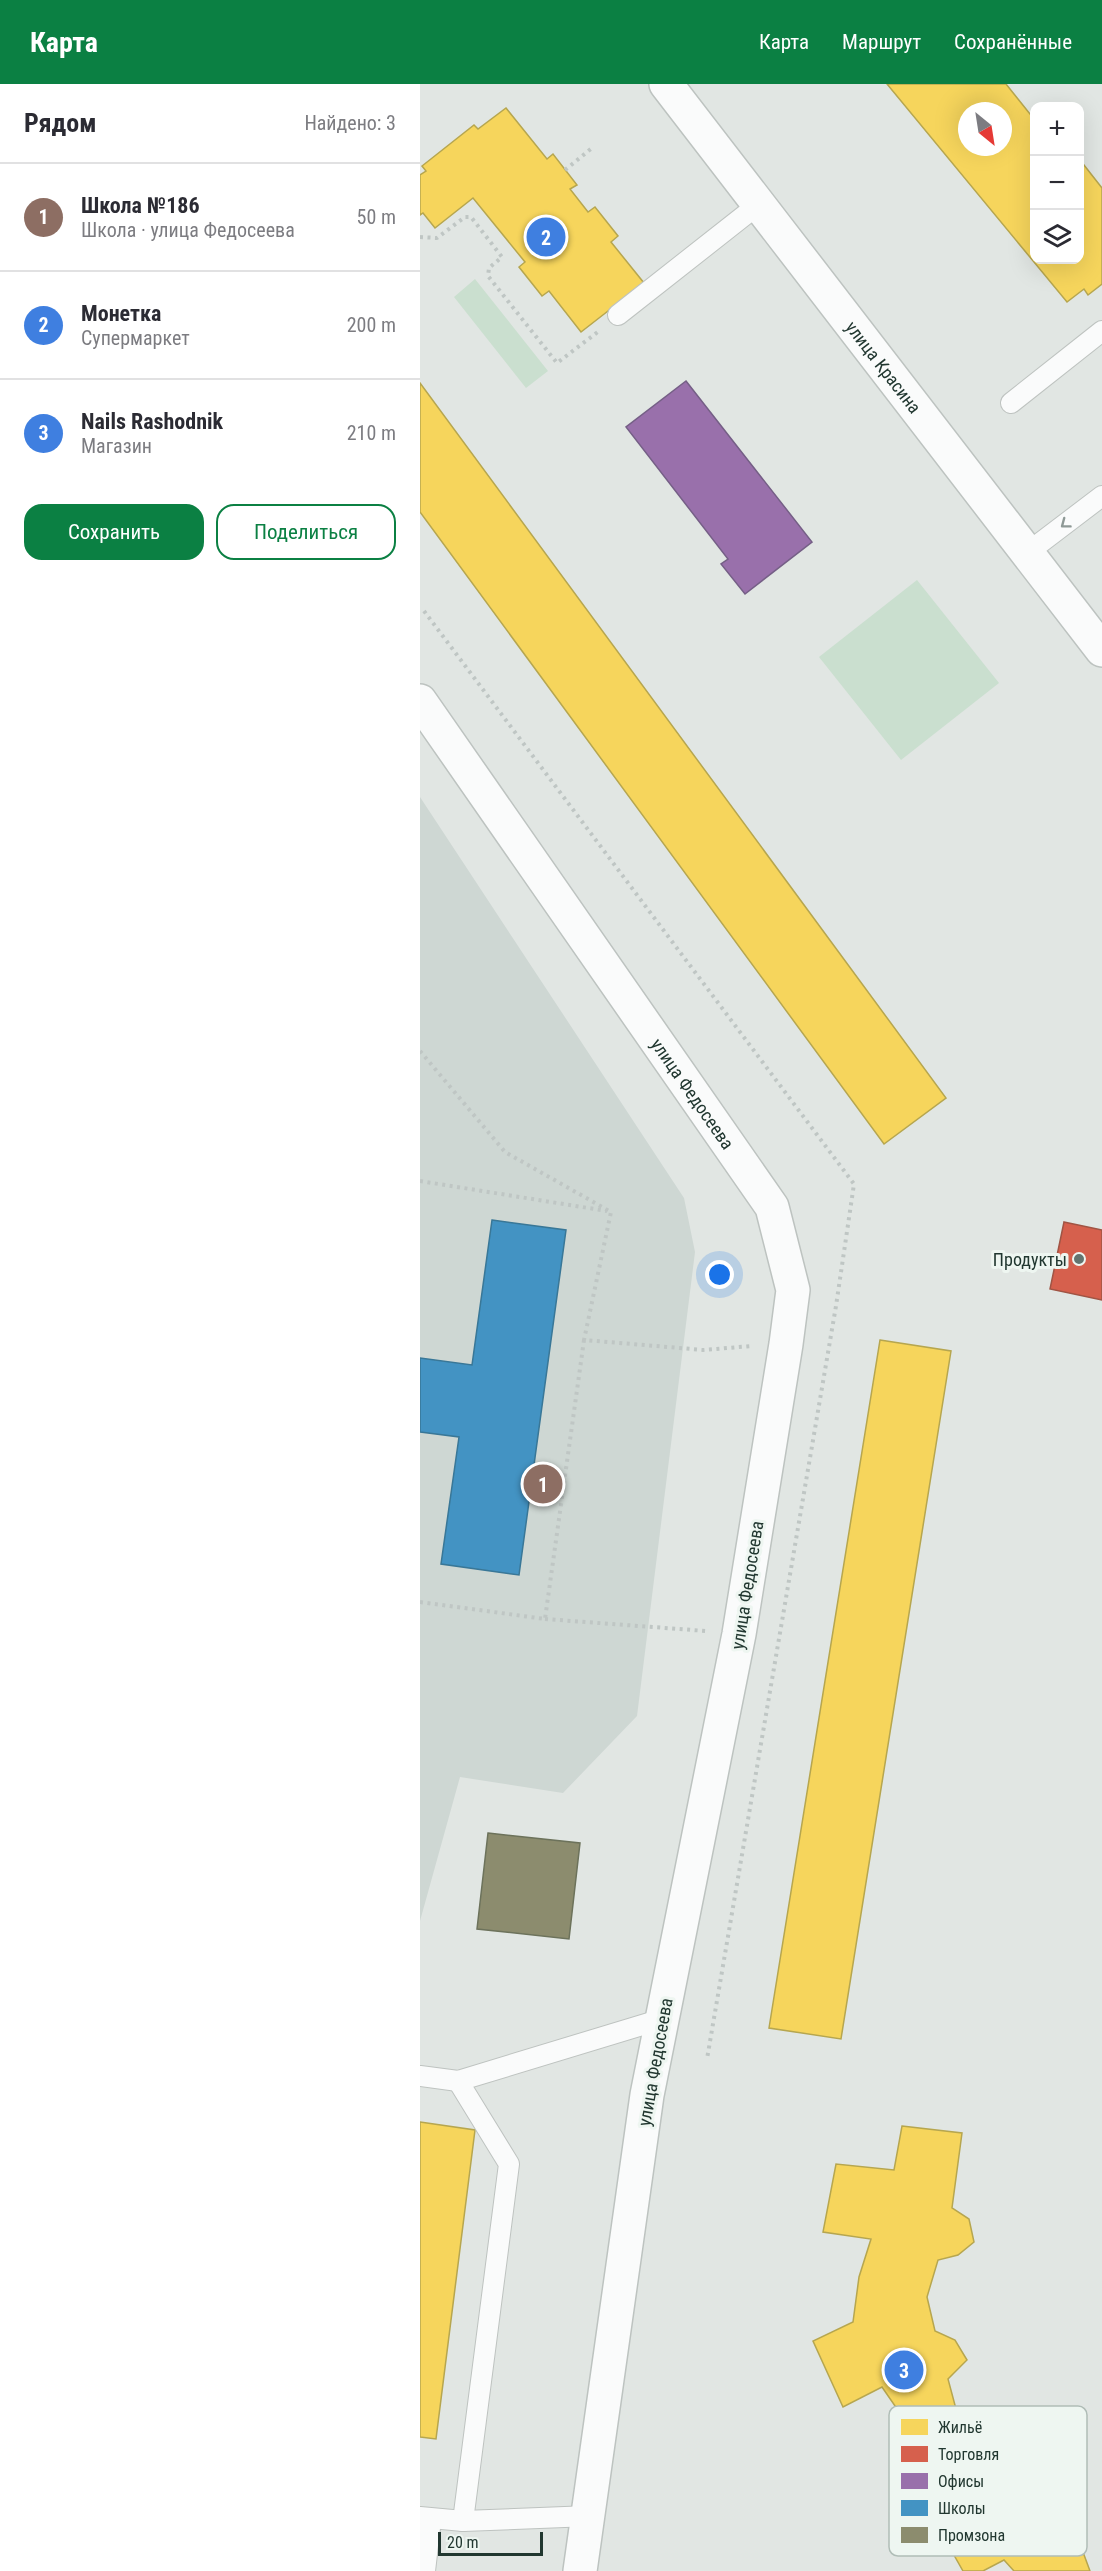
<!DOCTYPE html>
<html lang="ru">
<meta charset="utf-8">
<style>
:root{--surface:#fff;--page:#f7f7f7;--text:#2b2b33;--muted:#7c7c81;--line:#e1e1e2;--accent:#0b8043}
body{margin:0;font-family:"Roboto Condensed",sans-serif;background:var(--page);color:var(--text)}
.controls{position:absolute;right:18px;top:18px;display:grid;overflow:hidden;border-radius:12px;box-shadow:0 6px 24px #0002}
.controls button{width:54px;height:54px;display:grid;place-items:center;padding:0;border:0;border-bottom:2px solid var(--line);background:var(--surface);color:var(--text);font:30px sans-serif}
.compass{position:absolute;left:538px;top:18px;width:54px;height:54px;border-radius:50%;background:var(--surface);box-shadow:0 6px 24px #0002;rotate:150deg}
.scale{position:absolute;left:18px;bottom:15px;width:105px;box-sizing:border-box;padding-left:6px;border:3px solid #213730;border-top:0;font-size:16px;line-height:21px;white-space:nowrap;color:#213730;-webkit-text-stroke:4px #eef6f1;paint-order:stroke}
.you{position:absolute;left:300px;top:1191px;width:21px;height:21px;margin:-15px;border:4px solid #fff;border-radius:50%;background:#1a73e8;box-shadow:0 0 0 9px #1a73e833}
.badge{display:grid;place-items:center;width:39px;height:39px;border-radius:50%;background:var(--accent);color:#fff;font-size:20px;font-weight:700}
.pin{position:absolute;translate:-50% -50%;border:3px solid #fff;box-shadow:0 2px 6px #0006}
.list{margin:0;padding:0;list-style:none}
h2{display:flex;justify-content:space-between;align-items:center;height:78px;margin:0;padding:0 24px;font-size:26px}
h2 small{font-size:20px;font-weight:400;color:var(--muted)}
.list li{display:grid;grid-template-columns:39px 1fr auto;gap:18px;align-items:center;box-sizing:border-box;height:108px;padding:0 24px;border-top:2px solid var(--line)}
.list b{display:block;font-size:22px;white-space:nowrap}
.list p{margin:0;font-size:20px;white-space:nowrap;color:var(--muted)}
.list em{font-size:20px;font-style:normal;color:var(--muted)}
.actions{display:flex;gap:12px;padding:18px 24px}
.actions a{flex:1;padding:14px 0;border:2px solid var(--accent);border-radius:18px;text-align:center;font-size:21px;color:var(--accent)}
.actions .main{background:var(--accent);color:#fff}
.icon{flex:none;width:33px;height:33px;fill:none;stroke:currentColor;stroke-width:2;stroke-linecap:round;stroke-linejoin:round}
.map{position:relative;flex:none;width:682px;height:2487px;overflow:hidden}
header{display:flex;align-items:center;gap:36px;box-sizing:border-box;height:84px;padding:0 30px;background:var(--accent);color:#fff}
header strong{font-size:28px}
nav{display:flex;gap:33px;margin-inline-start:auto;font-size:21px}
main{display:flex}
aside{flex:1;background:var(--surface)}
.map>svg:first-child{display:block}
.built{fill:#ced7d3}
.green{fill:#cadfcf}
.homes{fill:#f6d55c;stroke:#b6a64f;stroke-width:1.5;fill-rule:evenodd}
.shops{fill:#d6604d;stroke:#a05444;stroke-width:1.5}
.offices{fill:#9970ab;stroke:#755f86;stroke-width:1.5}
.schools{fill:#4393c3;stroke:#397797;stroke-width:1.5}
.industry{fill:#8c8c6e;stroke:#6c725b;stroke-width:1.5}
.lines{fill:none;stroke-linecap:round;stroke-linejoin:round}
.lane-casing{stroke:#bec3c0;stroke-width:22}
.secondary-casing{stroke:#bdc3c0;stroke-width:36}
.path{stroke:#bfc6c4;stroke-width:4;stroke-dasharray:3 4.5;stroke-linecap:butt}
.lane{stroke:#fafbfb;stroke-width:20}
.secondary{stroke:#fafbfb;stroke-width:33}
.oneway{stroke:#8e9996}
.poi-dot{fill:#64746f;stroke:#eef6f1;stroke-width:2}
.labels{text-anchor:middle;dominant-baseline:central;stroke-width:6;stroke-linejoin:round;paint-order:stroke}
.street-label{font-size:18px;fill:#213730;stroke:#eef6f1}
.poi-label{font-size:18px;fill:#213730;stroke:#eef6f1;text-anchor:end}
.key{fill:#eef6f1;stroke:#b0bdb7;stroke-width:1.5}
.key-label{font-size:16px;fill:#213730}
</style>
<header>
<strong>Карта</strong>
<nav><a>Карта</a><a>Маршрут</a><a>Сохранённые</a></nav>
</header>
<main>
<aside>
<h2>Рядом<small>Найдено: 3</small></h2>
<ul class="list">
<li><span class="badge" style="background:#8d6e63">1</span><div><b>Школа №186</b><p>Школа · улица Федосеева</p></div><em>50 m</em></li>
<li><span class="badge" style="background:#3f7fe0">2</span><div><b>Монетка</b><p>Супермаркет</p></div><em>200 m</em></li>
<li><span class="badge" style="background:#3f7fe0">3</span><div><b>Nails Rashodnik</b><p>Магазин</p></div><em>210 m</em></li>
</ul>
<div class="actions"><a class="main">Сохранить</a><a>Поделиться</a></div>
</aside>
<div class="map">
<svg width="682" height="2487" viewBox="0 0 682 2487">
<rect width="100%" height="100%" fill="#e1e6e3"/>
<polygon class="built" points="0,713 264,1114 275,1168 217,1632 143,1709 40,1693 0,1837"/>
<g class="green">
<polygon points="55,195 128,287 106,304 34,213"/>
<polygon points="497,496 579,599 481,676 399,573"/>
</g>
<g class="homes">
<path d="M467,0H586L614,35V176H660V76L682,104V200L668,211L664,205L647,218ZM547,27H583V63H547Z"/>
<polygon points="86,24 127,75 133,70 157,101 150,105 168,128 175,123 198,152 191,158 224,199 161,248 129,207 122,212 99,183 105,178 53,114 15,144 3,129 0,131 0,91 6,87 2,82 54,41 58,45"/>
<polygon points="0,299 526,1014 464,1060 0,428"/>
<polygon points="460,1256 531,1267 421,1955 349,1944"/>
<polygon points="0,2038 55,2046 16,2355 0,2353"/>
<polygon points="482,2042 542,2049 532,2124 549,2135 554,2158 538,2171 518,2176 507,2213 515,2247 535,2256 547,2276 528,2295 540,2340 581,2369 606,2358 626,2368 629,2391 613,2413 660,2460 670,2487 594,2487 584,2476 563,2487 543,2487 509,2427 535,2409 462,2303 423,2323 393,2257 433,2238 439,2193 451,2155 403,2148 416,2080 474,2086"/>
</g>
<polygon class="shops" points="644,1138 682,1146 682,1216 630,1205"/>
<polygon class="offices" points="266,297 392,458 325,510 301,480 308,475 206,343"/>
<polygon class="schools" points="72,1136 146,1146 99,1491 21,1480 39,1353 0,1348 0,1274 52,1281"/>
<polygon class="industry" points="68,1749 160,1759 149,1855 57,1845"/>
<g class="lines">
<g class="lane-casing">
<g id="lane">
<polyline points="198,231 339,120"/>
<polyline points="591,319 682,247"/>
<polyline points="607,469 682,412"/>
<polyline points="0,1992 38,1997 242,1935"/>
<polyline points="38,1997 89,2080 43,2437"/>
<polyline points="0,2433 43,2437 170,2432"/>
<polyline points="5,2487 11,2435"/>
</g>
</g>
<g class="secondary-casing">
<g id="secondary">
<path id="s1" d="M246,0L682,566"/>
<path id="s2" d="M0,617L352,1123L373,1206L366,1260L319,1550L227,2011L160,2487"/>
</g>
</g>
<g class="path">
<polyline points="145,86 172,64"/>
<polyline points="0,153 17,154 45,133 51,133 82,173 69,184 68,192 137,279 179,247"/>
<polyline points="4,527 434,1100 416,1222 287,1975"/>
<polyline points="0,967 85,1068 191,1128 164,1256 283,1266 331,1262"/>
<polyline points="0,1097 187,1127"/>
<polyline points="0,1518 125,1535 164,1256"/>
<polyline points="125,1535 286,1547"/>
</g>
<use href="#lane" class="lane"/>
<use href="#secondary" class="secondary"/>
</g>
<defs><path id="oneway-chevron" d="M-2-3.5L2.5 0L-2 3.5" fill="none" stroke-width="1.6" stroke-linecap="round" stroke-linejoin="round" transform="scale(1.5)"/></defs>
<use class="oneway" href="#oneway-chevron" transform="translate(645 440) rotate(143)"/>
<circle class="poi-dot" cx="659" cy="1175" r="6"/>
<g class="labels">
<g class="street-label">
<text stroke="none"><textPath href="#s1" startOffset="357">улица Красина</textPath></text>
<text stroke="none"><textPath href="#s2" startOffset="478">улица Федосеева</textPath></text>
<text transform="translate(327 1501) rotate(-81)">улица Федосеева</text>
<text transform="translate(235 1978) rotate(-80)">улица Федосеева</text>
</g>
<g class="poi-label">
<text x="647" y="1175">Продукты</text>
</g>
</g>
<rect x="469" y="2322" width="198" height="150" rx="9" class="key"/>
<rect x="481" y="2335" width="27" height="16" fill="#f6d55c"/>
<rect x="481" y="2362" width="27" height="16" fill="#d6604d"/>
<rect x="481" y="2389" width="27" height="16" fill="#9970ab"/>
<rect x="481" y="2416" width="27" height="16" fill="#4393c3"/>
<rect x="481" y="2443" width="27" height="16" fill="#8c8c6e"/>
<g class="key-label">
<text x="518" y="2349">Жильё</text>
<text x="518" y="2376">Торговля</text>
<text x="518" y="2403">Офисы</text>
<text x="518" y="2430">Школы</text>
<text x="518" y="2457">Промзона</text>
</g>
</svg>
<div class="controls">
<button>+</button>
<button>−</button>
<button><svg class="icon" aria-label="layers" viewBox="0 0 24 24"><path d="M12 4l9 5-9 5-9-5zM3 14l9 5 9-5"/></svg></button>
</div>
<svg class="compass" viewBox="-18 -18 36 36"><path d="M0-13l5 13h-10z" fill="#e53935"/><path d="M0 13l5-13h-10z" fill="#7c7c81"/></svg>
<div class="scale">20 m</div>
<div class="you"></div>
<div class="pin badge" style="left:123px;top:1400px;background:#8d6e63">1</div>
<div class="pin badge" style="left:126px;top:153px;background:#3f7fe0">2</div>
<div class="pin badge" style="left:484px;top:2286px;background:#3f7fe0">3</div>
</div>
</main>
